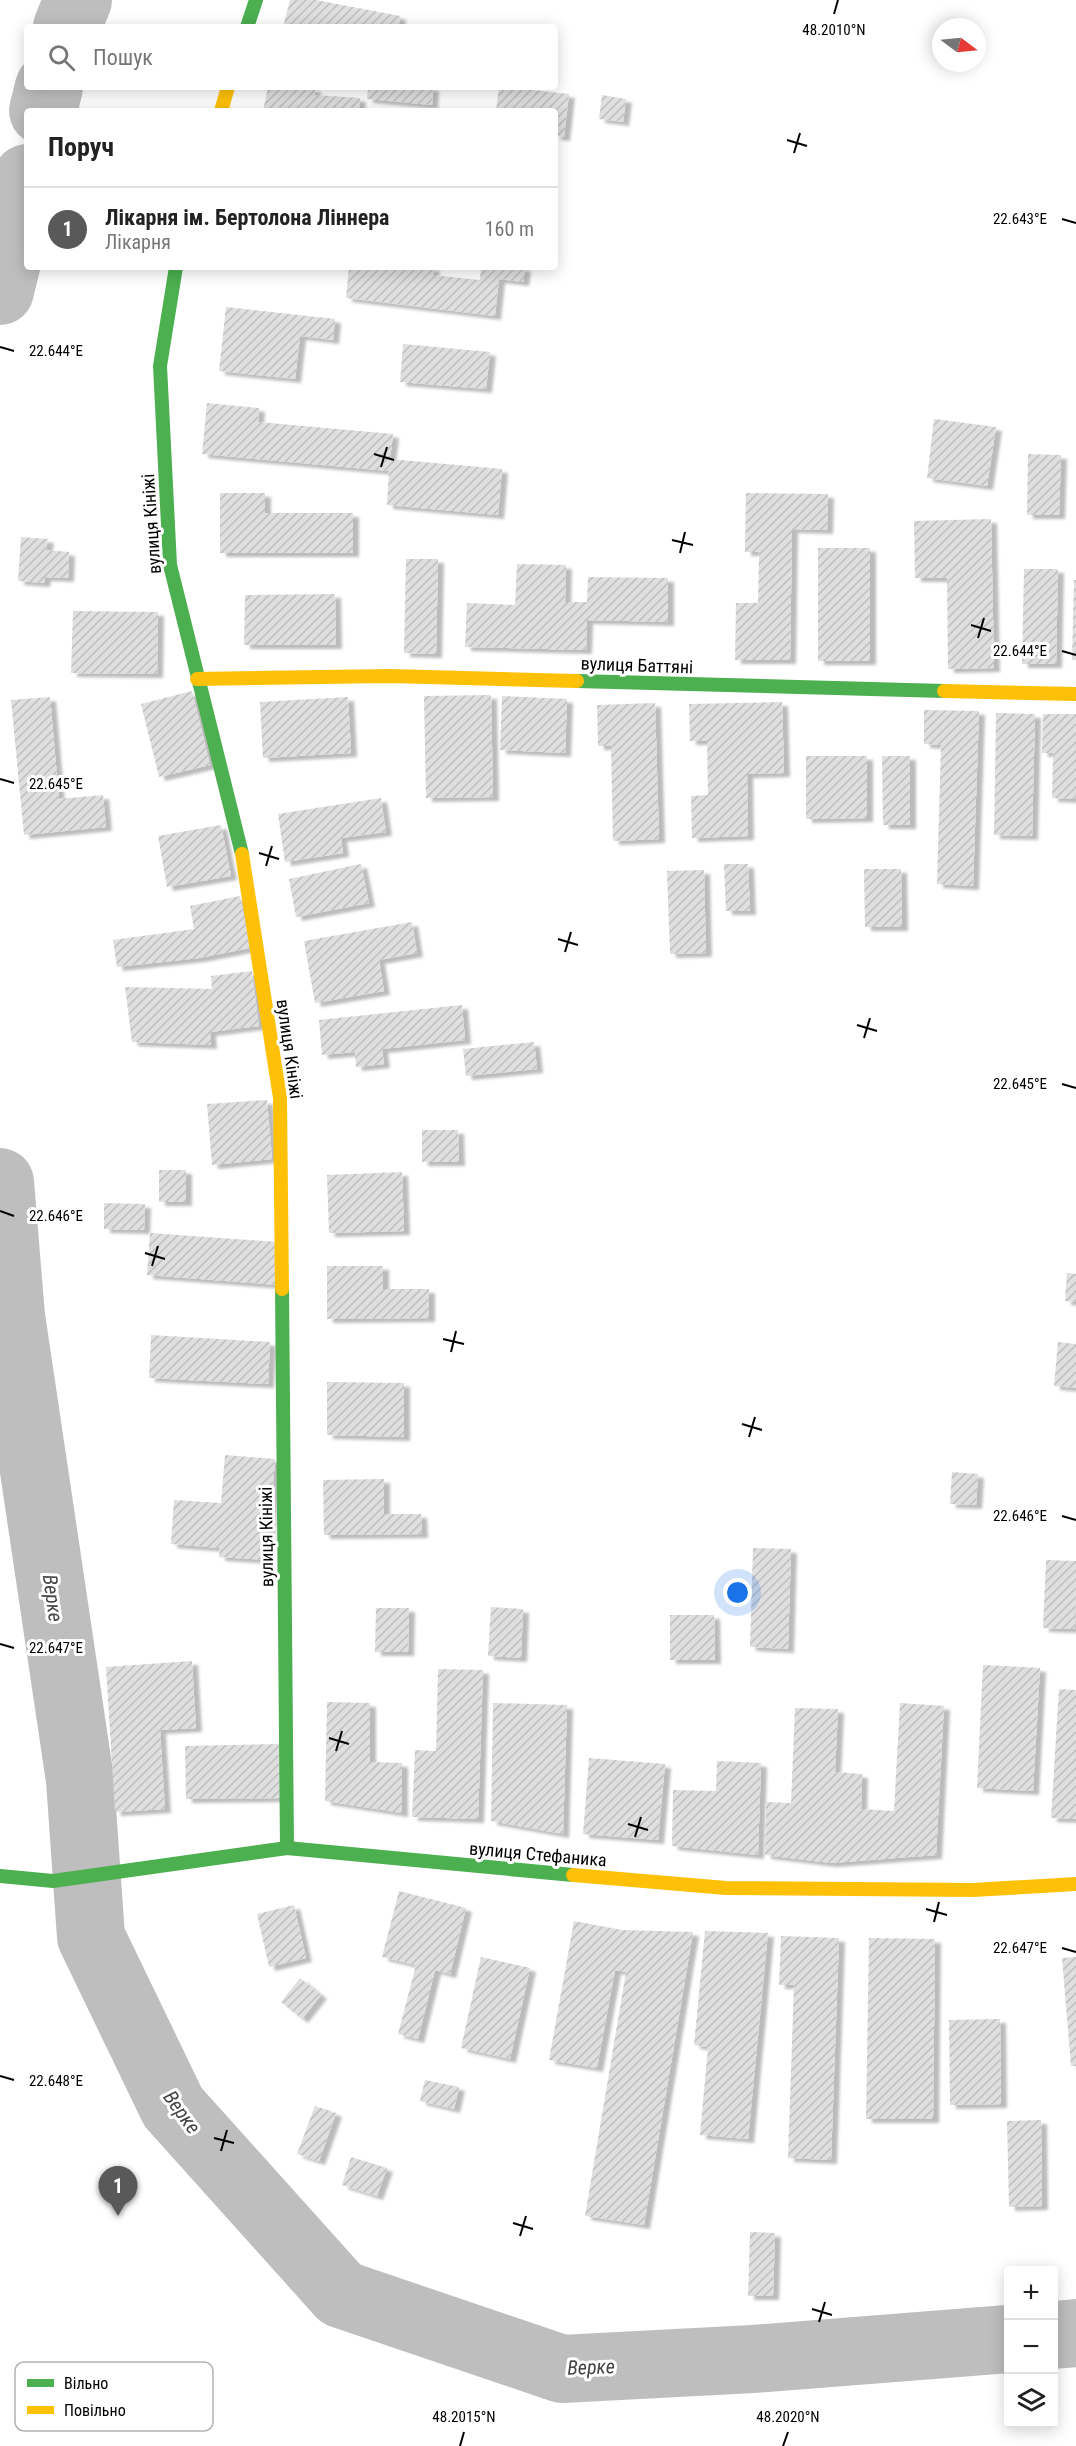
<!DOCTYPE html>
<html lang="uk">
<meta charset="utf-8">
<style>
:root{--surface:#fff;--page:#f6f6f6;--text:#222;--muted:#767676;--line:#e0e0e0;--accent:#595959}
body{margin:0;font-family:"Roboto Condensed",sans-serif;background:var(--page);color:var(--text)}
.controls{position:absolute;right:18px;bottom:18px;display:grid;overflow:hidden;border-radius:6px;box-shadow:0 3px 15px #0003}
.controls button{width:54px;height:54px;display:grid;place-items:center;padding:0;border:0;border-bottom:2px solid var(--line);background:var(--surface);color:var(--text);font:30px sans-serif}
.compass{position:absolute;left:932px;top:18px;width:54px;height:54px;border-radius:50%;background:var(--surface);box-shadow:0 3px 15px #0003;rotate:106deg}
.you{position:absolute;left:738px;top:1593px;width:21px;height:21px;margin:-15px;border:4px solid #fff;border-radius:50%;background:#1a73e8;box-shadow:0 0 0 9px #1a73e833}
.badge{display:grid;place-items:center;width:39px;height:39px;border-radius:50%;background:var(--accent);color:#fff;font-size:20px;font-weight:700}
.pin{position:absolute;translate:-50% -50px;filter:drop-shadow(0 2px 3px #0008)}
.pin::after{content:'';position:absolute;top:32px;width:21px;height:18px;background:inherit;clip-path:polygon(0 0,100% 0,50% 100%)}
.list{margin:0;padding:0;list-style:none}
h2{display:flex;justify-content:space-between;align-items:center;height:78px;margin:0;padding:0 24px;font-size:26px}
h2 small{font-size:20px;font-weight:400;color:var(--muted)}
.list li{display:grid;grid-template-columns:39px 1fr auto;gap:18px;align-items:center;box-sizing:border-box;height:84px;padding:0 24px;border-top:2px solid var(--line)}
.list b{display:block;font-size:22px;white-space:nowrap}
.list p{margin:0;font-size:20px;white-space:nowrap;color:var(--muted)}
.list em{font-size:20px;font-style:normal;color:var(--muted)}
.icon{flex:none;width:33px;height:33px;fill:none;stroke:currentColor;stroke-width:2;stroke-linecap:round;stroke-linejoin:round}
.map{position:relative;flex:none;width:1076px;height:2446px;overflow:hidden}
.search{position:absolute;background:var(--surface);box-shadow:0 3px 15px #0003;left:24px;top:24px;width:534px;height:66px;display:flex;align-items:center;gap:15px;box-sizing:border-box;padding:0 21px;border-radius:6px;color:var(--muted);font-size:22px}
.panel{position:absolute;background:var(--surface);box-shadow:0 3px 15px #0003;left:24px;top:108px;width:534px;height:162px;border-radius:6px}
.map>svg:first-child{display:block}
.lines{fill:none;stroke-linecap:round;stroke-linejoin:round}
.river{stroke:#bebebe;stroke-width:68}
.building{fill:url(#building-hatch);filter:url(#shadow)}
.fast{stroke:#4caf50;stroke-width:14}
.slow{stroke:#ffc107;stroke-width:14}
.ticks{fill:none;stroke:#000;stroke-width:2}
.labels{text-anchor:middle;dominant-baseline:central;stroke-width:6;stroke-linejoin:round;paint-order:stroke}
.street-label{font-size:18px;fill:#000;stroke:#fff}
.water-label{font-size:20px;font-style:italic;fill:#434343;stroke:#fff}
.key{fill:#fff;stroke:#b2b2b2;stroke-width:1.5}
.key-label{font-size:16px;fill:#000}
.ticks-label{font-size:15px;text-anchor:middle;fill:#000;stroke:#fff;stroke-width:6;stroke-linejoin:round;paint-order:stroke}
</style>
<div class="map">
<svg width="1076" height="2446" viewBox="0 0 1076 2446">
<defs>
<pattern id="building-hatch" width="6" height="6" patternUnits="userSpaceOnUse" patternTransform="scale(1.5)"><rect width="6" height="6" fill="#dfdfdf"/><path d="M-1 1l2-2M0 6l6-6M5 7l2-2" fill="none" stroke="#bebebe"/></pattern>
<filter id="shadow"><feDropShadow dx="6" dy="4" stdDeviation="1.5" flood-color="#0004"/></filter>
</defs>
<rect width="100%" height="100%" fill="#fff"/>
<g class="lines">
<g class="river">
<polyline points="67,27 78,0"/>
<polyline points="43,111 49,87"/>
<polyline points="0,291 27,178"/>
<polyline points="0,1182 11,1316 80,1780 91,1937 173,2107 341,2294 562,2369 753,2359 1008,2339"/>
<polyline points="1054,2335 1076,2333"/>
</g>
</g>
<g class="building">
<polygon points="290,0 316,0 400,16 399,27 283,27"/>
<polygon points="268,87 315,88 315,95 360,98 359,111 263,111"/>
<polygon points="368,87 433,87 432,105 367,99"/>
<polygon points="499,87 522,87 522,89 569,94 564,137 555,136 555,111 496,111"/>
<polygon points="602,95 626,99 623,122 599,119"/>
<polygon points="349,267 434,267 433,275 480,280 481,267 525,267 523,282 499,279 495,316 346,298"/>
<polygon points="226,307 335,319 333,340 300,336 295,379 219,371"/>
<polygon points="403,344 490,352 486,389 400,382"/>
<polygon points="207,403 259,408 258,422 393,434 390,459 502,469 498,515 387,505 389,471 202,454"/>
<polygon points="934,419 996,427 987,486 927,478"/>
<polygon points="1028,454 1061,455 1059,515 1027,515"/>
<polygon points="220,493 265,493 265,513 353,513 353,553 220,553"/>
<polygon points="746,493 828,494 827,530 792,529 790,660 735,660 736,603 758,603 759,552 745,552"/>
<polygon points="991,519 994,668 948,669 947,578 915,578 914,521"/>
<polygon points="21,537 48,539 46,550 69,552 68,578 45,577 44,583 18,581"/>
<rect x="818" y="548" width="52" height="113"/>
<polygon points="406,559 438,559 436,654 404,653"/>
<polygon points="517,564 566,565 565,602 587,602 588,577 668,578 668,622 587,620 586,650 465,647 467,603 515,605"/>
<polygon points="1024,569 1058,569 1056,664 1022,664"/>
<polygon points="1074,580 1076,580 1076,660 1072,660"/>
<polygon points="335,594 336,645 244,645 245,595"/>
<polygon points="73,611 158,612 157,674 71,673"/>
<polygon points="192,691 210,765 159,777 141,704"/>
<polygon points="491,695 493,797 426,798 424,696"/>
<polygon points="502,696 567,699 565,753 500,750"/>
<polygon points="50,697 59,799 103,795 106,827 24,835 11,700"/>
<polygon points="348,697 351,753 263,758 260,702"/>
<polygon points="782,702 784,773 747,774 748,836 692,838 691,796 708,795 707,741 690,741 689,704"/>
<polygon points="655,703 659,839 613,841 611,746 598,746 597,705"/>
<polygon points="924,710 979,711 973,886 937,884 941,745 924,744"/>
<polygon points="996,713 1035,714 1032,836 994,835"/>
<polygon points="1043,714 1076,714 1076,799 1052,798 1053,753 1042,753"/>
<polygon points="806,756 867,756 867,818 806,819"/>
<polygon points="882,756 910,756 910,825 883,825"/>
<polygon points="381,798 386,832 341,838 343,853 285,862 278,814"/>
<polygon points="221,825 231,876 167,887 158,836"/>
<polygon points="361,864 369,903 296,917 289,879"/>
<polygon points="724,864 748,864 750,911 726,911"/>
<polygon points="864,869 901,869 902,927 865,927"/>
<polygon points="704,870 706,953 670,954 667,871"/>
<polygon points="240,896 250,948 199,958 117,967 113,940 194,929 190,906"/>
<polygon points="412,922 417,953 379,960 384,991 315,1003 304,941"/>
<polygon points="252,971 259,1026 210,1032 211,1045 132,1042 125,987 212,989 211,976"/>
<polygon points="462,1005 465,1040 382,1049 384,1064 356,1067 355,1052 322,1055 319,1020"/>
<polygon points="534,1042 537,1069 466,1076 463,1049"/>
<polygon points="267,1100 272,1159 212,1165 207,1104"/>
<polygon points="422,1130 458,1130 459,1162 422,1162"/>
<rect x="159" y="1170" width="27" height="32"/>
<polygon points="402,1172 404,1231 329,1233 327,1175"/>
<polygon points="104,1203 145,1204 144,1230 104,1229"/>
<polygon points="150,1233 278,1242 278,1285 147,1275"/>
<polygon points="327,1266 383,1266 383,1289 429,1289 429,1318 327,1319"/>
<polygon points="1067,1273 1076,1274 1076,1302 1065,1301"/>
<polygon points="151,1335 270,1342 268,1384 149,1378"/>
<polygon points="1058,1342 1076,1344 1076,1388 1054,1386"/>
<polygon points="327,1382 404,1383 404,1437 327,1435"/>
<polygon points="225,1455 275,1459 267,1560 219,1557 220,1548 171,1544 174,1500 221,1503"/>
<polygon points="952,1472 978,1474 976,1505 950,1504"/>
<polygon points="384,1479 384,1514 421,1514 422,1534 324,1535 323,1480"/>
<polygon points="753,1548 791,1549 788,1649 750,1647"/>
<polygon points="1046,1560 1076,1561 1075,1629 1043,1628"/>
<polygon points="491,1607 523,1609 521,1658 488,1656"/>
<polygon points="376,1608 409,1608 408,1652 375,1652"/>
<polygon points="670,1615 714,1615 715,1660 670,1660"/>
<polygon points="192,1661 196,1728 160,1730 165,1809 115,1812 106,1667"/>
<polygon points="983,1665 1040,1668 1033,1791 977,1788"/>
<polygon points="438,1669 483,1670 478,1819 412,1817 415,1750 436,1751"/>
<polygon points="1059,1689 1076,1690 1076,1819 1051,1818"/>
<polygon points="327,1702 370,1703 370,1762 402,1763 402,1813 325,1801"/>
<polygon points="493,1703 567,1705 563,1834 491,1821"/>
<polygon points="900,1703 944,1706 936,1855 831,1863 765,1855 766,1802 791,1803 795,1708 838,1709 835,1772 862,1774 861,1809 894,1811"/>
<polygon points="279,1744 280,1798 186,1799 185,1746"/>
<polygon points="589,1758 665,1764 658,1840 583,1834"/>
<polygon points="717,1761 761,1763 758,1855 672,1846 673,1790 716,1791"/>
<polygon points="399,1891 466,1908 450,1974 435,1970 418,2039 398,2034 416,1965 382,1957"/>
<polygon points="294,1905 306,1958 269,1967 257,1914"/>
<polygon points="574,1921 622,1930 693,1932 644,2225 585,2216 626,1972 615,1970 597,2068 549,2060"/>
<polygon points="705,1931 768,1933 748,2139 700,2135 708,2047 694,2045"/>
<polygon points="781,1936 839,1938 831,2160 788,2158 794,1985 779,1985"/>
<polygon points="869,1938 935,1939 933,2119 866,2119"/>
<polygon points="481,1957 530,1968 510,2059 461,2048"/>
<polygon points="1076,1957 1076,2066 1071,2066 1062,1958"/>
<polygon points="300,1978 321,1995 302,2019 281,2002"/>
<polygon points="1000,2019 1001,2104 950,2105 949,2020"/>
<polygon points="425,2080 459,2087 454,2109 420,2101"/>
<polygon points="315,2106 336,2113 319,2161 297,2154"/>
<polygon points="1041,2120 1042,2206 1009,2207 1007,2121"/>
<polygon points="351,2157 387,2168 377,2196 342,2185"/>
<polygon points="750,2232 775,2233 773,2296 748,2296"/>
</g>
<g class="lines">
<g class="fast">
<polyline points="247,27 256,0"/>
<polyline points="176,267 160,366 170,565 242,854"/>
<polyline points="577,681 944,691"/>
<polyline points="282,1289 287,1848"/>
<polyline points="0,1876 53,1881 287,1848 573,1875"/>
</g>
<g class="slow">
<polyline points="221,111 228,87"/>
<polyline points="197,679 390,676 577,681"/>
<polyline points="944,691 1076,694"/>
<polyline points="242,854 280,1098 282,1289"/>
<polyline points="573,1875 726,1888 973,1890 1076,1884"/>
</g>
</g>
<path class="ticks" d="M834,14L838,0M787,140L807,146M794,153L800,133M1062,219L1076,223M0,347L14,351M374,454L394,460M381,467L387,447M672,540L693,545M680,553L685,532M971,625L991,631M978,638L984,618M1062,651L1076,655M0,779L14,783M259,853L279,859M266,866L272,846M558,939L578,945M565,952L571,932M857,1025L877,1031M864,1038L870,1018M1062,1084L1076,1088M0,1211L14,1216M145,1253L165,1259M152,1266L158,1246M443,1339L464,1344M451,1352L456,1331M742,1424L762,1430M749,1437L755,1417M1062,1516L1076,1520M0,1644L14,1648M329,1738L349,1744M336,1751L342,1731M628,1824L648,1830M635,1837L641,1817M926,1909L947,1915M934,1922L939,1902M1062,1948L1076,1952M0,2076L14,2080M214,2138L234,2143M221,2151L227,2130M513,2223L533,2229M520,2236L526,2216M812,2309L832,2315M819,2322L825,2302M460,2446L464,2432M783,2446L788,2432"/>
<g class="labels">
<g class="street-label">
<text transform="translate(151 524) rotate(-94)">вулиця Кініжі</text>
<text transform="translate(637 665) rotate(2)">вулиця Баттяні</text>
<text transform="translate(290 1049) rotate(82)">вулиця Кініжі</text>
<text transform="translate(266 1537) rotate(-91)">вулиця Кініжі</text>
<text transform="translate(538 1854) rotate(5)">вулиця Стефаника</text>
</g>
<g class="water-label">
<text transform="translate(53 1598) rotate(82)">Верке</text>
<text transform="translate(182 2112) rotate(54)">Верке</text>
<text transform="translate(591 2367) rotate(-2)">Верке</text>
</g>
</g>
<rect x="15" y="2362" width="198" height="69" rx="9" class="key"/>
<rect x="27" y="2379" width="27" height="8" fill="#4caf50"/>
<rect x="27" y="2406" width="27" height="8" fill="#ffc107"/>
<g class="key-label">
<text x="64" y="2389">Вільно</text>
<text x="64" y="2416">Повільно</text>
</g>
<g class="ticks-label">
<text x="834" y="35">48.2010°N</text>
<text x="1020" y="224">22.643°E</text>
<text x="56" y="356">22.644°E</text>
<text x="1020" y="656">22.644°E</text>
<text x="56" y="789">22.645°E</text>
<text x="1020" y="1089">22.645°E</text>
<text x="56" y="1221">22.646°E</text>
<text x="1020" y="1521">22.646°E</text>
<text x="56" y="1653">22.647°E</text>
<text x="1020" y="1953">22.647°E</text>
<text x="56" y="2086">22.648°E</text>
<text x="464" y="2422">48.2015°N</text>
<text x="788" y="2422">48.2020°N</text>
</g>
</svg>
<div class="controls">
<button>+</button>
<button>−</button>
<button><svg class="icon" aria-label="layers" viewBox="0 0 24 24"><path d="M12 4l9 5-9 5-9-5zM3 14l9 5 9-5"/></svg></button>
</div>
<svg class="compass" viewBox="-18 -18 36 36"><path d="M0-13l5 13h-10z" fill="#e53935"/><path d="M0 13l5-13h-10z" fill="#767676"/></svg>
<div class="you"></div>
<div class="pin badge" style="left:118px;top:2216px">1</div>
<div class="search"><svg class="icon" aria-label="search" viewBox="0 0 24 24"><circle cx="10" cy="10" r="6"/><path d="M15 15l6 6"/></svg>Пошук</div>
<section class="panel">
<h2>Поруч<small></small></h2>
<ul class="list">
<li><span class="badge">1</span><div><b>Лікарня ім. Бертолона Ліннера</b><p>Лікарня</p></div><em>160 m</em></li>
</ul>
</section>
</div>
